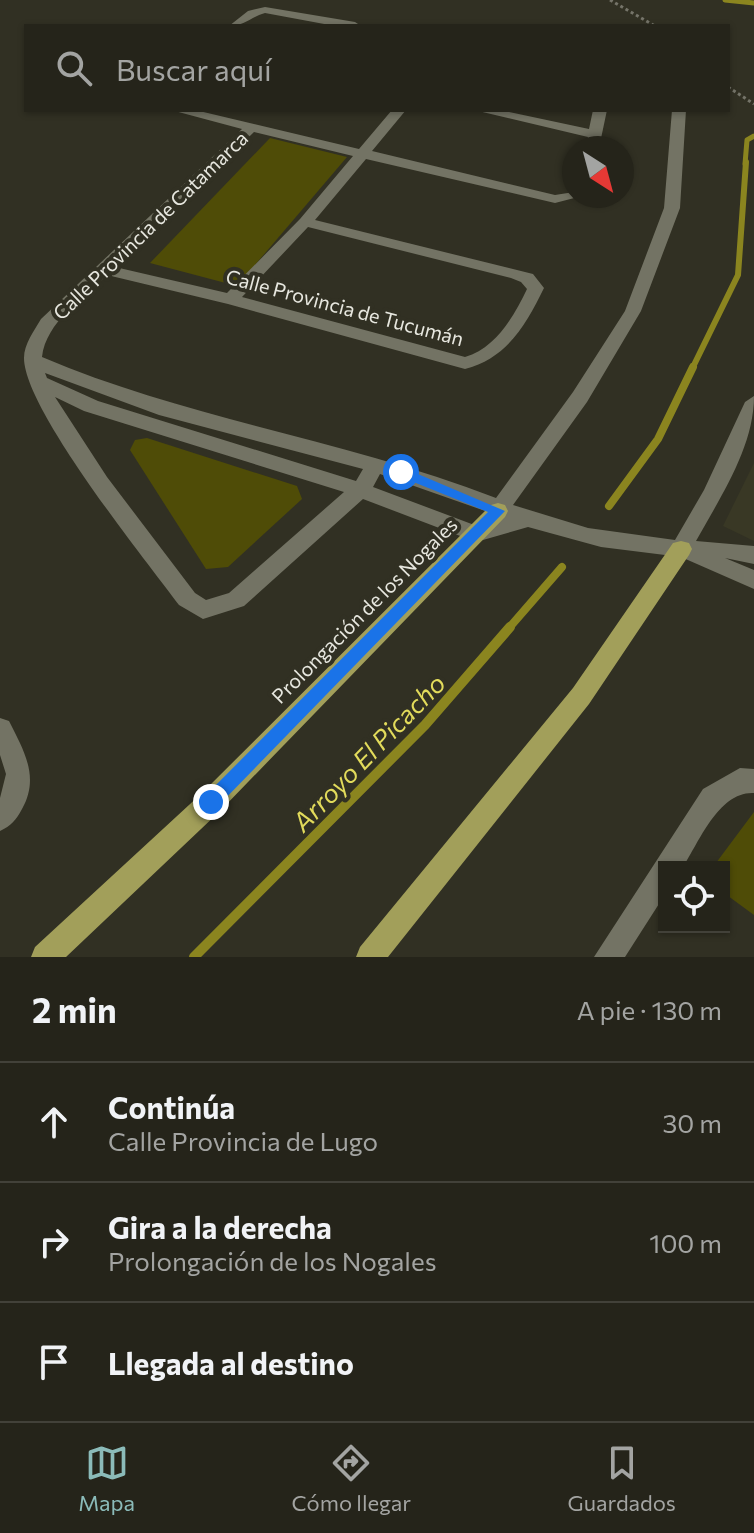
<!DOCTYPE html>
<html lang="es">
<meta charset="utf-8">
<style>
:root{--surface:#25241a;--page:#2d2c23;--text:#f1f3f6;--muted:#a3a4a2;--line:#424139;--accent:#8bbbb9}
body{margin:0;font-family:Commissioner,sans-serif;background:var(--page);color:var(--text)}
.controls{position:absolute;right:24px;bottom:24px;display:grid;overflow:hidden;border-radius:0px;box-shadow:0 2px 6px #0004}
.controls button{width:72px;height:72px;display:grid;place-items:center;padding:0;border:0;border-bottom:2px solid var(--line);background:var(--surface);color:var(--text);font:40px sans-serif}
.compass{position:absolute;left:562px;top:136px;width:72px;height:72px;border-radius:50%;background:var(--surface);box-shadow:0 2px 6px #0004;rotate:144deg}
.stop{position:absolute;width:24px;height:24px;margin:-18px;border:6px solid #1a73e8;border-radius:50%;background:#fff}
.stop.end{background:#1a73e8;border-color:#fff;box-shadow:0 2px 8px #0008}
.list{margin:0;padding:0;list-style:none}
h2{display:flex;justify-content:space-between;align-items:center;height:104px;margin:0;padding:0 32px;font-size:34px}
h2 small{font-size:26px;font-weight:400;color:var(--muted)}
.list li{display:grid;grid-template-columns:52px 1fr auto;gap:24px;align-items:center;box-sizing:border-box;height:120px;padding:0 32px;border-top:2px solid var(--line)}
.list b{display:block;font-size:30px;white-space:nowrap}
.list p{margin:0;font-size:26px;white-space:nowrap;color:var(--muted)}
.list em{font-size:26px;font-style:normal;color:var(--muted)}
.icon{flex:none;width:44px;height:44px;fill:none;stroke:currentColor;stroke-width:2;stroke-linecap:round;stroke-linejoin:round}
.map{position:relative;flex:none;width:754px;height:957px;overflow:hidden}
.search{position:absolute;background:var(--surface);box-shadow:0 2px 6px #0004;left:24px;right:24px;top:24px;height:88px;display:flex;align-items:center;gap:20px;box-sizing:border-box;padding:0 28px;border-radius:0px;color:var(--muted);font-size:30px}
.sheet{height:464px;background:var(--surface)}
nav{display:flex;justify-content:space-around;align-items:center;box-sizing:border-box;height:112px;border-top:2px solid var(--line);background:var(--surface);font-size:22px;color:var(--muted)}
nav a{display:grid;justify-items:center;gap:4px}
nav .on{color:var(--accent)}
.map>svg:first-child{display:block}
.built{fill:#393825}
.green{fill:#4f4c07}
.lines{fill:none;stroke-linecap:round;stroke-linejoin:round}
.stream-far3{stroke:#8b851f;stroke-width:5}
.stream-far2{stroke:#8b851f;stroke-width:6}
.stream-far1{stroke:#8b851f;stroke-width:8}
.stream{stroke:#8b851f;stroke-width:10}
.path{stroke:#757469;stroke-width:3;stroke-dasharray:3 3;stroke-linecap:butt}
.minor{fill:#737364;fill-rule:evenodd}
.major{fill:#a29f5a;fill-rule:evenodd}
.route{fill:#1a73e8}
.labels{text-anchor:middle;dominant-baseline:central;stroke-width:8;stroke-linejoin:round;paint-order:stroke}
.street-label{font-size:20px;fill:#e7e7df;stroke:#313023}
.near-water-label{font-size:26px;font-style:italic;fill:#e2db5b;stroke:#313023}
</style>
<div class="map">
<svg width="754" height="957" viewBox="0 0 754 957">
<rect width="100%" height="100%" fill="#313023"/>
<polygon class="built" points="754,463 754,541 723,526"/>
<g class="green">
<polygon points="270,138 347,157 237,286 150,263"/>
<polygon points="147,438 297,486 302,499 228,567 206,569 130,450 135,440"/>
<polygon points="754,812 754,915 724,893 724,867 713,867"/>
</g>
<g class="lines">
<g class="stream-far3">
<polyline points="725,0 754,3"/>
<polyline points="745,164 747,140 754,136"/>
</g>
<polyline class="stream-far2" points="692,369 738,275 746,162"/>
<g class="stream-far1">
<polyline points="609,506 658,439 693,367"/>
<polyline points="508,629 562,567"/>
</g>
<polyline class="stream" points="194,957 425,725 510,627"/>
<g class="path">
<polyline points="610,0 655,26"/>
<polyline points="728,87 754,104"/>
</g>
<g class="minor">
<path d="M265,7L355,22L361,26H335L265,13C251,17 245,26 229,26L248,11Z"/>
<path d="M171,110H195L359,149L392,110H406L372,151L555,195L574,192V196H582L555,203L366,159L315,220L533,274L544,288C526,325 507,358 465,369L228,304L107,275C83,298 46,322 42,357C190,420 348,440 496,498L573,392L625,311L664,208L672,110H686L680,208L641,311L587,402L513,505L588,528L675,540L704,490L745,402L754,396C754,447 721,496 696,541L754,546V564L725,558L754,570V589L681,557L601,547L528,527L476,542L363,499L244,606L203,619L179,605C144,558 24,409 24,358C24,344 34,331 41,319L242,129ZM254,132L353,156L300,219L227,293L115,267ZM308,227L511,278L521,282L527,289C514,316 496,348 465,357L242,297ZM45,373L159,415L363,469L356,481L98,401L47,378ZM55,397L84,411L344,492L229,593L206,600L195,593L107,477ZM380,474L488,512L491,517L503,518L477,526L373,487Z"/>
<polygon points="474,110 500,110 589,129 593,110 607,110 599,148 585,148 588,137"/>
<path d="M0,718L9,721C24,751 40,777 22,809C16,820 11,826 0,831V798L6,774L0,755Z"/>
<path d="M740,768L754,769V793C719,791 699,842 683,867H664V896L625,957H594L703,789Z"/>
</g>
<g class="major">
<polygon points="498,503 505,505 508,511 505,517 220,811 66,957 31,957 35,947 202,793 491,505"/>
<polygon points="681,541 689,543 692,549 689,555 589,704 388,957 356,957 360,947 573,688 673,543"/>
</g>
</g>
<polygon class="route" points="396,469 406,469 505,511 217,807 205,807 205,796 488,512 396,475"/>
<g class="labels">
<g class="street-label">
<text transform="translate(150 225) rotate(-44)">Calle Provincia de Catamarca</text>
<text transform="translate(345 307) rotate(15)">Calle Provincia de Tucumán</text>
<text transform="translate(364 610) rotate(-45)">Prolongación de los Nogales</text>
</g>
<g class="near-water-label">
<text transform="translate(368 752) rotate(-46)">Arroyo El Picacho</text>
</g>
</g>
</svg>
<div class="controls">
<button><svg class="icon" aria-label="locate" viewBox="0 0 24 24"><circle cx="12" cy="12" r="6"/><path d="M12 2v4M12 18v4M2 12h4M18 12h4"/></svg></button>
</div>
<svg class="compass" viewBox="-18 -18 36 36"><path d="M0-13l5 13h-10z" fill="#e53935"/><path d="M0 13l5-13h-10z" fill="#a3a4a2"/></svg>
<div class="stop" style="left:401px;top:472px"></div>
<div class="stop end" style="left:211px;top:802px"></div>
<div class="search"><svg class="icon" aria-label="search" viewBox="0 0 24 24"><circle cx="10" cy="10" r="6"/><path d="M15 15l6 6"/></svg>Buscar aquí</div>
</div>
<section class="sheet">
<h2>2 min<small>A pie · 130 m</small></h2>
<ul class="list">
<li><svg class="icon" aria-label="ahead" viewBox="0 0 24 24"><path d="M12 20V5M6 11l6-6 6 6"/></svg><div><b>Continúa</b><p>Calle Provincia de Lugo</p></div><em>30 m</em></li>
<li><svg class="icon" aria-label="right" viewBox="0 0 24 24"><path d="M7 20v-9h11M14 6l5 5-5 5"/></svg><div><b>Gira a la derecha</b><p>Prolongación de los Nogales</p></div><em>100 m</em></li>
<li><svg class="icon" aria-label="arrive" viewBox="0 0 24 24"><path d="M6 21V4h12l-3 4 3 4H6"/></svg><div><b>Llegada al destino</b></div></li>
</ul>
</section>
<nav>
<a class="on"><svg class="icon" aria-label="map" viewBox="0 0 24 24"><path d="M3 6l6-2 6 2 6-2v14l-6 2-6-2-6 2zM9 4v14M15 6v14"/></svg>Mapa</a>
<a><svg class="icon" aria-label="directions" viewBox="0 0 24 24"><path d="M12 3l9 9-9 9-9-9zM9 14v-3h6M13 9l2 2-2 2"/></svg>Cómo llegar</a>
<a><svg class="icon" aria-label="saved" viewBox="0 0 24 24"><path d="M7 4h10v16l-5-4-5 4z"/></svg>Guardados</a>
</nav>
